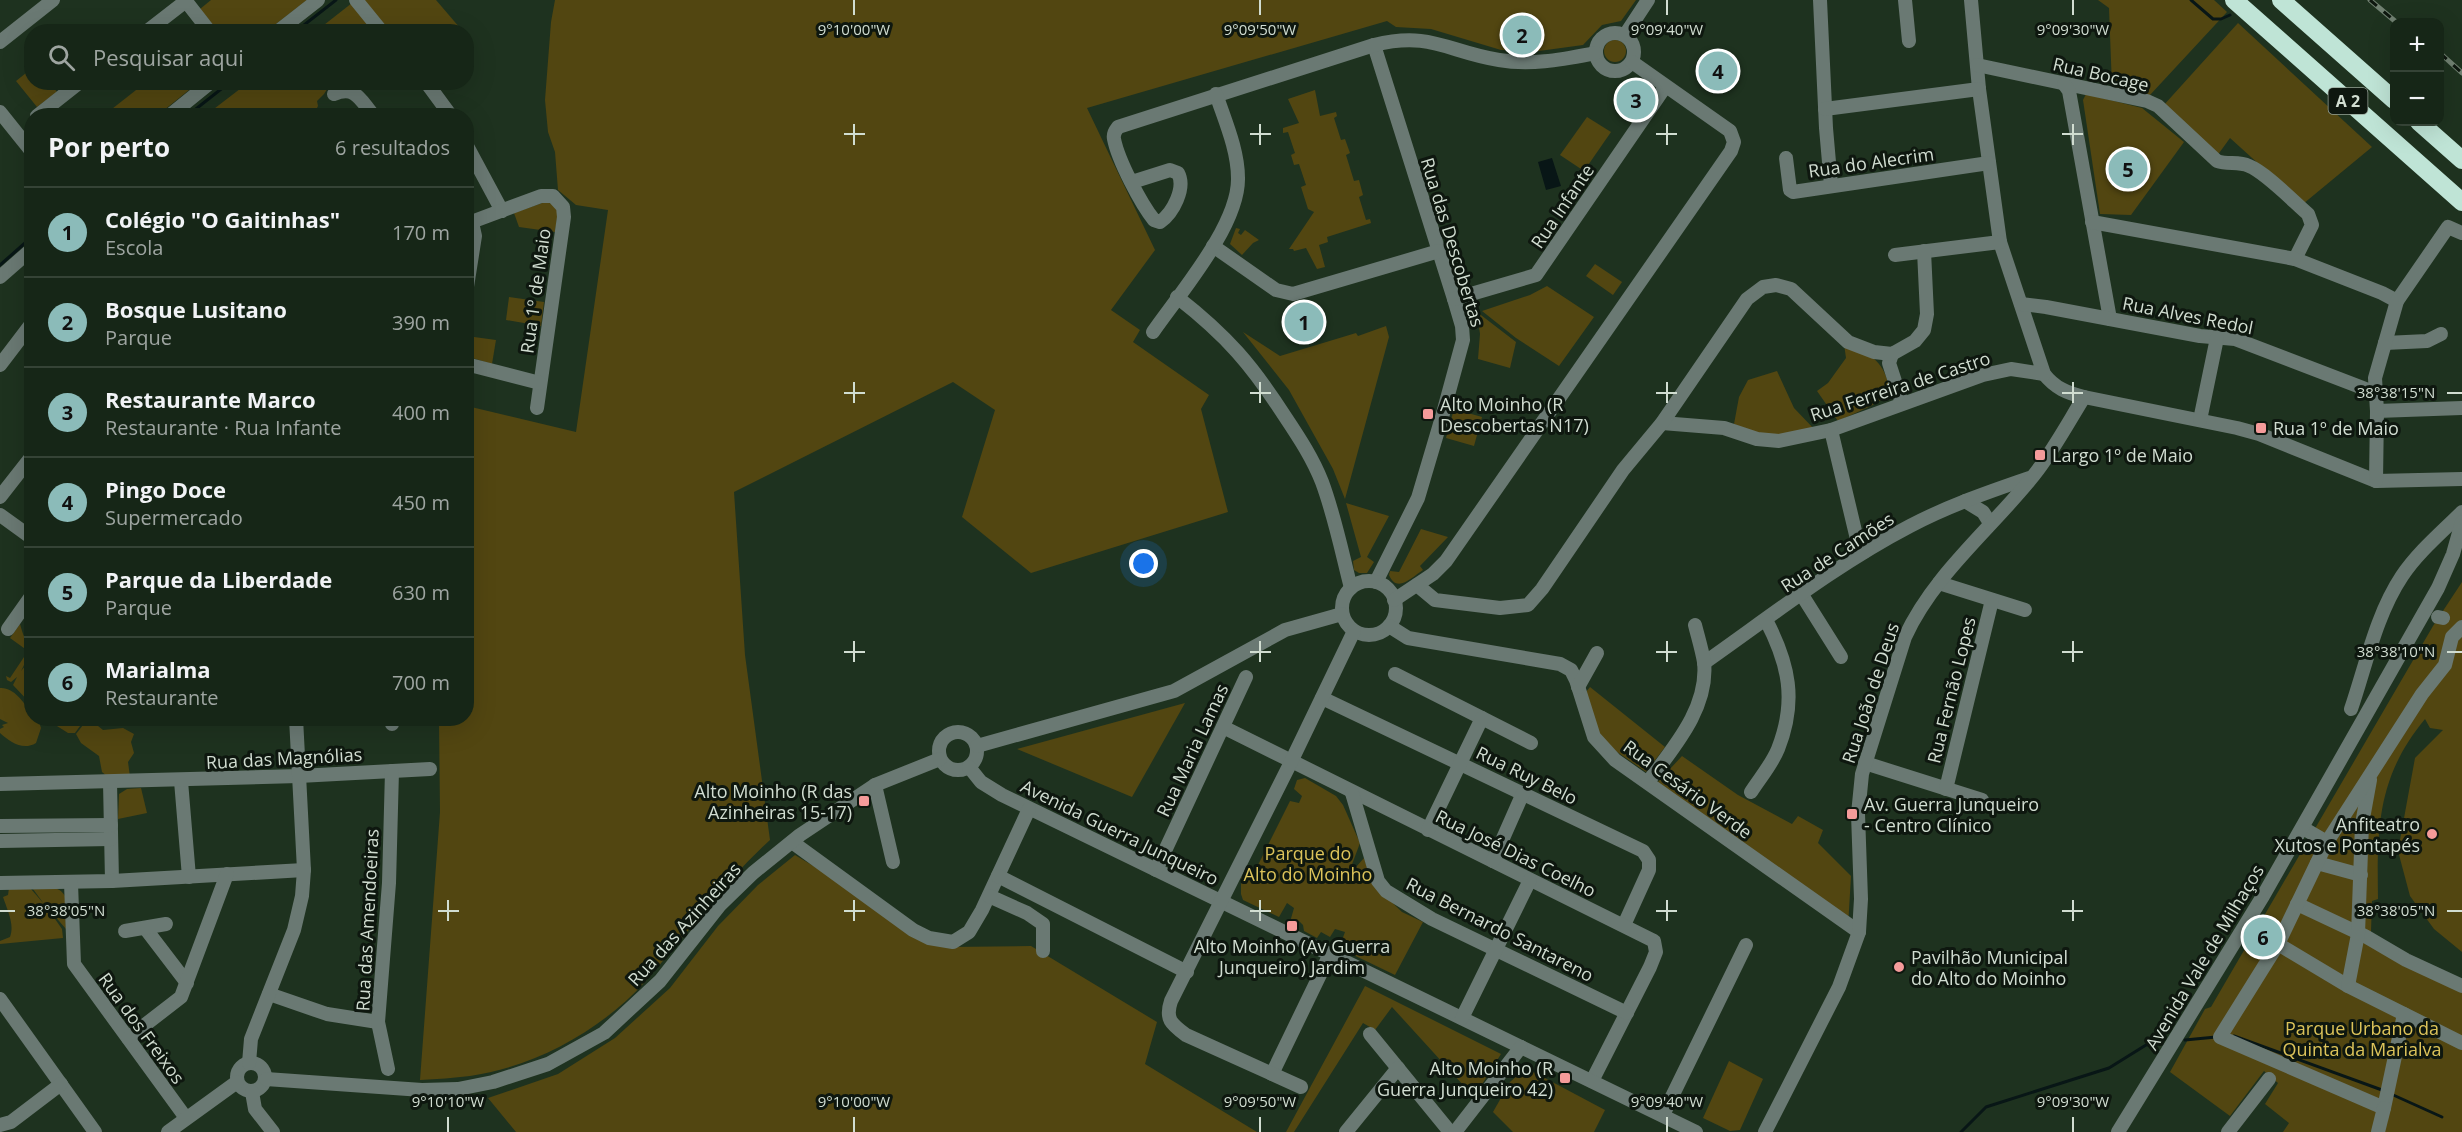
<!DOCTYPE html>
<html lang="pt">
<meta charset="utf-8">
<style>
:root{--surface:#162617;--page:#1f2e20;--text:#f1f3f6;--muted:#9ea5a1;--line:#354336;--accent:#8bbbb9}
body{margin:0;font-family:"Open Sans",sans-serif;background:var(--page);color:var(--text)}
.controls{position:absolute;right:18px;top:18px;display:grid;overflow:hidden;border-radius:12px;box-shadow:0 6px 24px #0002}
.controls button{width:54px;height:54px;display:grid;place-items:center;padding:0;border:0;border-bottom:2px solid var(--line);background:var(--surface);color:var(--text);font:30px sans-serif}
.you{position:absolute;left:1144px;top:564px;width:21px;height:21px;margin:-15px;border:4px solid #fff;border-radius:50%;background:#1a73e8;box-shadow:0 0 0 9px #1a73e833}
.badge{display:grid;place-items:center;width:39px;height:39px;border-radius:50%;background:var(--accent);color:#111;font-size:20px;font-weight:700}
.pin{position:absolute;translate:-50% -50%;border:3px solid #fff;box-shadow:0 2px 6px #0006}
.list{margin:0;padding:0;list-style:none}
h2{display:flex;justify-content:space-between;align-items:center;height:78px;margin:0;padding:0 24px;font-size:26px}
h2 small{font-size:20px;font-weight:400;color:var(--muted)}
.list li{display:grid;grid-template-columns:39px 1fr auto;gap:18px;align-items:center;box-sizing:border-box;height:90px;padding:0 24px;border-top:2px solid var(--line)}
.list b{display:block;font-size:22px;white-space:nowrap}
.list p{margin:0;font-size:20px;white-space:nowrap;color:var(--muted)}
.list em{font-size:20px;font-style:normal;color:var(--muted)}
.icon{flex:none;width:33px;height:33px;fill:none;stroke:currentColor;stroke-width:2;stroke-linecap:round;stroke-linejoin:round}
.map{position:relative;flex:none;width:2462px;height:1132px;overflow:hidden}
.search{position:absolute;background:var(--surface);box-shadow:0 6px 24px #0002;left:24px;top:24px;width:450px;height:66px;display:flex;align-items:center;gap:15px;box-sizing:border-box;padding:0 21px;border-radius:24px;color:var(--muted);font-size:22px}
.panel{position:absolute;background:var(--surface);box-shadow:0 6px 24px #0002;left:24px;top:108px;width:450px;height:618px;border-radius:24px}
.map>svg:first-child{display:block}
.green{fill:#524611}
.water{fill:#081616}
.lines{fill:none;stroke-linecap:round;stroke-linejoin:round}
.stream{stroke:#081616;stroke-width:3}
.minor{stroke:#6a7973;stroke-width:14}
.highway{stroke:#bfe4d6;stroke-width:18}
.rail-casing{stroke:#708071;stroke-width:5}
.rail{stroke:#0e170f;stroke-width:3;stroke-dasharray:9;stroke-linecap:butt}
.ticks{fill:none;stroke:#d1ddd1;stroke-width:2}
.poi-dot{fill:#f59b9a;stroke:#0e170f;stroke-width:2}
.labels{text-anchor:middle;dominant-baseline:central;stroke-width:6;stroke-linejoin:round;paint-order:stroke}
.shield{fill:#0e170f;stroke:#96a297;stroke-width:1.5}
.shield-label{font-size:16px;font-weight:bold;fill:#d1ddd1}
.street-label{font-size:18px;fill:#d1ddd1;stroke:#0e170f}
.poi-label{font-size:18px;fill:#d1ddd1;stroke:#0e170f;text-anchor:start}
.park-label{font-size:18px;fill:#dcc35a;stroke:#0e170f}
.ticks-label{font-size:15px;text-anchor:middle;fill:#d1ddd1;stroke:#0e170f;stroke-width:6;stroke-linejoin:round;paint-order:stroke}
</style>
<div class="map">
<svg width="2462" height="1132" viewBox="0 0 2462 1132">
<rect width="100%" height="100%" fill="#1e321f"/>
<g class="green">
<polygon points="211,0 307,0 267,31 218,31 200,9"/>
<polygon points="362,0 436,0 460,28 453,31 390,31"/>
<path d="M555,0H1636L1621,21L1602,25L1583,45L1539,51L1501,50L1431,29L1396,27L1387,21L1087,108L1155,250L1111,310L1140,330L1133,342L1209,395L1201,409L1228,512L1031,573L962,517L995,410L953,382L734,492L745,655L770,840C723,883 686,936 644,983C600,1031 534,1067 470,1076C454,1078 437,1079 420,1080L440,812L439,719L466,718L467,406L576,432L608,210L576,205L558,190L555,152L548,132L545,100L551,22Z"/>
<polygon points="2098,0 2214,0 2227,12 2150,95 2112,87 2109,8"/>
<polygon points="352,3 377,32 315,32"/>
<polygon points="2238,23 2372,147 2303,204 2230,138 2217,156 2163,106"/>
<circle cx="1615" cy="51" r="11"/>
<polygon points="31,69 32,82 50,83 57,92 37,107 16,81"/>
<polygon points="199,82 158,115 103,116 145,83"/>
<polygon points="249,82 331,82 331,83 324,94 317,101 318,106 315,112 318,115 206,115"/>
<polygon points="1315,90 1320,116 1336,112 1337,116 1334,118 1341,140 1345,139 1350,153 1346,155 1354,181 1359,180 1363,195 1359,197 1366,220 1370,219 1371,223 1327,237 1328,242 1319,245 1325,267 1317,269 1306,248 1294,251 1293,249 1289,249 1314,212 1308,209 1301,187 1306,185 1299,164 1294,165 1291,155 1295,153 1288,132 1283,133 1283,128 1299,123 1288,99"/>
<polygon points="2086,94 2142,108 2184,142 2131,215 2100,214 2083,100"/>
<polygon points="1587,117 1611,132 1584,171 1560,155"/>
<polygon points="545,202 554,204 558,212 555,232 519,227 514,213"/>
<polygon points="1236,228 1240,229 1238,233 1241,235 1245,230 1259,240 1253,243 1242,255 1230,244"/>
<polygon points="1595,264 1622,282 1613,295 1586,276"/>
<polygon points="1547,286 1594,317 1559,366 1516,338 1482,311 1530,295"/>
<polygon points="509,297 544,302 541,326 506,320"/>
<polygon points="1477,312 1516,342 1510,368 1478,359 1480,334"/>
<polygon points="1386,326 1389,337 1345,499 1333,469 1289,390 1243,332 1280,356 1356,333 1358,336"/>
<polygon points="467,336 496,340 492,364 469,357 467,354"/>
<path d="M1844,344C1874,356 1884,360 1891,394L1871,406L1838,421L1817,391L1828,383L1846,358Z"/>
<polygon points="1777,371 1794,408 1816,431 1763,436 1734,424 1739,397 1748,380"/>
<polygon points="1454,409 1482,417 1474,446 1446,438"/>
<polygon points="1346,503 1389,516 1367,557 1374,562 1367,573 1359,573 1354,570 1353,561 1361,557"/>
<path d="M1421,529L1448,537L1420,566L1423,570C1412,577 1397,594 1389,575L1390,571L1399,572Z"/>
<path d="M2462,582V952L2434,929L2410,896L2398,851L2415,758L2443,730L2430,728L2425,719C2377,777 2377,828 2378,899L2372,901L2371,932L2390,947L2462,982V1132H2283L2289,1123L2265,1104L2278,1083L2264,1071L2230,1116L2170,1072L2205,1009L2211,1007L2433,626Z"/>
<path d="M20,624C26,647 34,648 21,671L31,659V649V704L13,685L17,677L11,682L7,680L6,676L10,678L28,651L10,638Z"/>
<polygon points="1590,687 1665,747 1646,772 1604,743 1596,729 1586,692"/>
<path d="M0,688C14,687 23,702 31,712L32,718L38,719L41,728L36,743C23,751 10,742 0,733V729L4,727L2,725L8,723L0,719Z"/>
<polygon points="1185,703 1132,797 1017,749"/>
<polygon points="46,719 85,719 75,733 68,733"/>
<polygon points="93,722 103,730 123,728 134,734 131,742 134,753 128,762 130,777 108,777 102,772 99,756 81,743 76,734 83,725"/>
<polygon points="1682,756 1738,795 1792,824 1798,816 1823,830 1818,843 1851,876 1848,927 1656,784"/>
<polygon points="1305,778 1336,796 1343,805 1360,843 1351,867 1356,867 1364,858 1372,883 1402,912 1423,922 1395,975 1339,948 1345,932 1335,929 1330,937 1321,932 1317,938 1304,931 1303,925 1299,921 1294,925 1290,922 1294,908 1287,903 1279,917 1243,900 1241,894 1241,877 1252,874 1258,865 1290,801 1299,803 1302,796 1294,789 1297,780"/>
<polygon points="141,788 147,813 118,819 119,794 127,789"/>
<polygon points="795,855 949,947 1031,946 1157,1022 1145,1064 1257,1132 516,1132 488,1098 558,1074 615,1038 670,988 718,926 758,885"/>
<path d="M9,888L31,889L44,904L33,889C45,888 58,884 65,896L66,929L46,906L62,929L63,938L0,944V941L10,937C15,925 7,909 3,897L8,895Z"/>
<polygon points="1365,986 1501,1054 1474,1097 1392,1007 1375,1030 1363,1023 1294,1132 1286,1132"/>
<polygon points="1729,1061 1763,1079 1740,1130 1730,1131 1703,1118"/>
<polygon points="1526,1068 1605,1110 1594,1132 1513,1132 1493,1112 1510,1082"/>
</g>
<polygon class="water" points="1552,158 1561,186 1546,190 1538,162"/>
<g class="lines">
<g class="stream">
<polyline points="2191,0 2213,19 2221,19 2230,15"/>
<polyline points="295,32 336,0"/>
<polyline points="187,116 230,82"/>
<polyline points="0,265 25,243"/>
<polyline points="2234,1036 2382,1090"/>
<polyline points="2185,1040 2216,1037"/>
<polyline points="2391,1094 2442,1117"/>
<polyline points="1961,1132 1986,1107 2109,1068 2146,1045 2161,1043"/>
</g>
<g class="minor">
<polyline points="185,0 210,32"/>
<polyline points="356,0 382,32"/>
<polyline points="1820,0 1826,128 1831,185"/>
<polyline points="1905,0 1909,41"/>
<path d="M1971,0L1979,89L2000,242L2044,374C2055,388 2067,393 2084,397L2237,428L2259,434L2376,481L2462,479"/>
<polyline points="146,32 186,1"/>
<polyline points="277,32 318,0"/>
<circle cx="1615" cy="52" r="19"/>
<polyline points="1625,35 1648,0"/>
<polyline points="0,42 53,0"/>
<polyline points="1374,45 1454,299 1462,326 1463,340 1442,417 1418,498 1376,582"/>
<path d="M1977,65L2147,101L2158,106L2217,161C2228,165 2238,161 2249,166C2265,172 2294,202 2308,214L2312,225L2295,259"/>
<polyline points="426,82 451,116"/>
<polyline points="2064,84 2069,91 2110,319"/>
<path d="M334,94C356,85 360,100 374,116"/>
<polyline points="1825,109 1979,89"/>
<polyline points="0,112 32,152"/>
<polyline points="37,116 80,82"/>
<polyline points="169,116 211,82"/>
<polyline points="466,144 502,211"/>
<polyline points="1786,158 1790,190 1793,192 1989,163"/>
<path d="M1132,182L1170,170L1178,173C1186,188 1173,213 1160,222L1154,220C1141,204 1118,160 1114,139C1113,134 1115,131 1118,127L1374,45C1431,31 1448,52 1499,60C1531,66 1564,59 1596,53"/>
<polyline points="466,219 473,227 475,236 466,293"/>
<polyline points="2092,222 2295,259 2382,293 2397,301"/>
<polyline points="466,224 541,196 553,196 563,207 564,217 537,408"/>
<polyline points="1213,246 1276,290 1293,294 1439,251"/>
<polyline points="1895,255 2000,242"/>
<polyline points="0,277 32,249"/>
<path d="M1177,297C1227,336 1252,365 1286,418C1300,439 1313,459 1322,482C1335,517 1342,553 1351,588"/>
<polyline points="1454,299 1536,275 1665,87"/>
<polyline points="2021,304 2046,307 2200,336 2235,339 2376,393"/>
<path d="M1153,332C1180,293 1239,225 1238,178C1238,150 1225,121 1216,94"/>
<polyline points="2385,343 2427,341 2441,334"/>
<polyline points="1892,354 1889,363 1902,403"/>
<polyline points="466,364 540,383"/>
<polyline points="0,365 32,323"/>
<polyline points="2377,411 2462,408"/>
<polyline points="2200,420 2217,338"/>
<polyline points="1662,423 1724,428 1757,439 1779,441 1831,430 1983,375 2011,369 2044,374"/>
<polyline points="1831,430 1856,535 1864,552"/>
<polyline points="2376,481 2377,411 2375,378 2397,301 2448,227 2462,233"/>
<polyline points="0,497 32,456"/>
<polyline points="1965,501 1983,512 1990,523"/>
<polyline points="0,515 32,538"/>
<circle cx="1369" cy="608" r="27"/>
<polyline points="1939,583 2025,610"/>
<polyline points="1417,585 1435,600 1500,608 1528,605 1542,589 1623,470 1662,423 1747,299 1763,287 1776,285 1791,289 1848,342 1874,352 1892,354 1915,341 1924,330 1927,314 1924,251"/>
<polyline points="1802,595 1841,657"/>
<polyline points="1394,600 1433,574 1446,561 1731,151 1734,142 1730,131 1632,62"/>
<polyline points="2438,617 2443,618"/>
<polyline points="1389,626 1408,638 1560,664 1571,670 1576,680 1594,737 1615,760 1859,932"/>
<polyline points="8,629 32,595"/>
<path d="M1704,663C1771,616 1837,564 1910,526C1948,506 1988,492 2029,478"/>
<polyline points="1395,674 1531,743"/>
<polyline points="1578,687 1597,653"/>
<polyline points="1322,698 1643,851 1649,860 1649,870 1624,925"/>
<path d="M2351,709C2366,665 2376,615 2402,576C2418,552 2442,532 2462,512"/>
<polyline points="392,718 392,724"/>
<polyline points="1223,727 1654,941 1656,952 1650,967 1592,1081"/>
<circle cx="958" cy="751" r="19"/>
<polyline points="977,746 1174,691 1285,630 1342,614"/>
<polyline points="1865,763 1982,800"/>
<polyline points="969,767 981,782 1002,795 1696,1132"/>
<polyline points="181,781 189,877"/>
<polyline points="110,782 112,881"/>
<path d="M1648,782C1673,748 1709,708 1704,662C1702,650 1698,637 1695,625"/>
<polyline points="0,784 299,776 430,769"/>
<polyline points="875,785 893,862"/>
<polyline points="1946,789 1992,600"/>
<path d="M1751,792C1760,778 1772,764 1778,749C1797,701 1789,664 1766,620"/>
<polyline points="1352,793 1378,881 1386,891 1432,919 1627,1013"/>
<polyline points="0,826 111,825"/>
<polyline points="1428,830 1482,718"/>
<polyline points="2308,831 2327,842"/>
<polyline points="0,841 111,839"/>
<polyline points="792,842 913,930 929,938 953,942 969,932 982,910 1029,809"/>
<polyline points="1493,861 1523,793"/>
<polyline points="2317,863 2361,875"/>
<polyline points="1156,870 1246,677"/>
<polyline points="998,876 1187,972"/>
<polyline points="0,883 112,881 304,870"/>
<polyline points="71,883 74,964 186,1118"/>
<polyline points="989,896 1027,913 1043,924 1043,951"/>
<polyline points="2297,904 2365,936 2406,960 2462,986"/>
<polyline points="145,928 187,983"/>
<polyline points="125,931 166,924"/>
<polyline points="2278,944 2348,986 2462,1043"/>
<polyline points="2348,986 2358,934 2362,824 2370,780"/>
<polyline points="269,994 327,1014 378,1022"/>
<polyline points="0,999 95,1132"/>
<polyline points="2404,1014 2384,1108 2220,1037 2278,944 2327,842 2422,694 2445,665 2452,637 2462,627"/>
<polyline points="1462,1018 1530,880"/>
<polyline points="1370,1034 1450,1132"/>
<polyline points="128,1038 181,997 227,874"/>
<circle cx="251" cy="1077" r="14"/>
<polyline points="249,1063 251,1039 294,930 302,896 304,870 296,718"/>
<polyline points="388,1069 378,1022 389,883 392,771"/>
<polyline points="1272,1074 1330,954"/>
<polyline points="266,1079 422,1090 458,1089 493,1082 548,1064 604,1033 660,981 720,905 753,873 800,835 875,785 940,759"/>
<path d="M1301,1087L1186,1035C1171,1024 1165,1019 1171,1001L1291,762L1354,631"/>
<polyline points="252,1092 255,1109 273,1132"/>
<polyline points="1663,1115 1746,945"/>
<polyline points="0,1125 11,1122 61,1084"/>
<polyline points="168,1132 237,1082"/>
<polyline points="1346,1132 1398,1068"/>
<polyline points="1455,1132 1521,1047"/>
<path d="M1765,1132L1839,987L1859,932L1861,899L1858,814L1862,774L1905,637C1934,574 1991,529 2034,475C2053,451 2068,423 2084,397"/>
<polyline points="2118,1132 2263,896 2438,588 2453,554 2462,522"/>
<polyline points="2228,1132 2269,1079"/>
<polyline points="2378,1132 2384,1108"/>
</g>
<g class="highway">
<polyline points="2234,0 2462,202"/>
<polyline points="2281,0 2394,100"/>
<polyline points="2419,122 2462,160"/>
</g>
<g class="rail-casing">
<g id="rail">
<polyline points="2370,0 2396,22"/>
<polyline points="2440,53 2462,73"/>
</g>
</g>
<use href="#rail" class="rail"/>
</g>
<path class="ticks" d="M854,0V15M1260,0V15M1667,0V15M2073,0V15M854,124V145M1260,124V145M1667,124V145M2073,124V145M844,134H865M1250,134H1271M1656,134H1677M2062,134H2083M854,382V403M1260,382V403M1667,382V403M2073,382V403M844,393H865M1250,393H1271M1656,393H1677M2062,393H2083M2447,393H2462M854,641V662M1260,641V662M1667,641V662M2073,641V662M844,652H865M1250,652H1271M1656,652H1677M2062,652H2083M2447,652H2462M448,900V921M854,900V921M1260,900V921M1667,900V921M2073,900V921M0,911H15M438,911H459M844,911H865M1250,911H1271M1656,911H1677M2062,911H2083M2447,911H2462M448,1117V1132M854,1117V1132M1260,1117V1132M1667,1117V1132M2073,1117V1132"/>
<g class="poi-dot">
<rect x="1422" y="408" width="12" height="12" rx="3"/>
<rect x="2255" y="422" width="12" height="12" rx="3"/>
<rect x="2034" y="449" width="12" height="12" rx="3"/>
<rect x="858" y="795" width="12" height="12" rx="3"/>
<rect x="1846" y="808" width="12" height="12" rx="3"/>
<circle cx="2432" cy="834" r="6"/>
<rect x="1286" y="920" width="12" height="12" rx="3"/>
<circle cx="1899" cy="967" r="6"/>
<rect x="1559" y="1072" width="12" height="12" rx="3"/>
</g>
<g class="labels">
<rect class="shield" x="2328.5" y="88" width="39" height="26" rx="4.5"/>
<g class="shield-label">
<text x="2348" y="101">A 2</text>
</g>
<g class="street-label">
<text transform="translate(2101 74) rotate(13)">Rua Bocage</text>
<text transform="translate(1871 162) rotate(-8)">Rua do Alecrim</text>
<text transform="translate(1562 206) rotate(-56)">Rua Infante</text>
<text transform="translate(1453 242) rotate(73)">Rua das Descobertas</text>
<text transform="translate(535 291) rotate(-82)">Rua 1º de Maio</text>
<text transform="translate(2188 315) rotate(11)">Rua Alves Redol</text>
<text transform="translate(1900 386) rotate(-18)">Rua Ferreira de Castro</text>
<text transform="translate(1837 552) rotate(-33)">Rua de Camões</text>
<text transform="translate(1951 690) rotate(-76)">Rua Fernão Lopes</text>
<text transform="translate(1870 693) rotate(-72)">Rua João de Deus</text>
<text transform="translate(1192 750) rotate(-65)">Rua Maria Lamas</text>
<text transform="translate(284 758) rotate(-3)">Rua das Magnólias</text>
<text transform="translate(1527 775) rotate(26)">Rua Ruy Belo</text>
<text transform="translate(1688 789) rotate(36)">Rua Cesário Verde</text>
<text transform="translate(1120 832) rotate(26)">Avenida Guerra Junqueiro</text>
<text transform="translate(1516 853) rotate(26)">Rua José Dias Coelho</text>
<text transform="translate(367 920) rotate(-87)">Rua das Amendoeiras</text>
<text transform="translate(684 924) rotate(-48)">Rua das Azinheiras</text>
<text transform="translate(1500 929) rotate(27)">Rua Bernardo Santareno</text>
<text transform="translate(2204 957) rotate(-59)">Avenida Vale de Milhaços</text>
<text transform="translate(142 1028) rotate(54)">Rua dos Freixos</text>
</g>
<g class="poi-label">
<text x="1440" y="404">Alto Moinho (R<tspan x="1440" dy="21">Descobertas N17)</tspan></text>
<text x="2273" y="428">Rua 1º de Maio</text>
<text x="2052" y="455">Largo 1º de Maio</text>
<text x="852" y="791" text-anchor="end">Alto Moinho (R das<tspan x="852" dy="21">Azinheiras 15-17)</tspan></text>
<text x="1864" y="804">Av. Guerra Junqueiro<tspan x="1864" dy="21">- Centro Clínico</tspan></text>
<text x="2420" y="824" text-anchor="end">Anfiteatro<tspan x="2420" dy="21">Xutos e Pontapés</tspan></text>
<text x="1292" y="946" text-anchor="middle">Alto Moinho (Av Guerra<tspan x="1292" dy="21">Junqueiro) Jardim</tspan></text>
<text x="1911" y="957">Pavilhão Municipal<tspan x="1911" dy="21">do Alto do Moinho</tspan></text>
<text x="1553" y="1068" text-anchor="end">Alto Moinho (R<tspan x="1553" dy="21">Guerra Junqueiro 42)</tspan></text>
</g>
<g class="park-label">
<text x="1308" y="853">Parque do<tspan x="1308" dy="21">Alto do Moinho</tspan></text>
<text x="2362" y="1028">Parque Urbano da<tspan x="2362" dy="21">Quinta da Marialva</tspan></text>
</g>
</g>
<g class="ticks-label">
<text x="854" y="35">9°10'00"W</text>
<text x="1260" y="35">9°09'50"W</text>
<text x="1667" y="35">9°09'40"W</text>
<text x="2073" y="35">9°09'30"W</text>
<text x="2396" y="398">38°38'15"N</text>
<text x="2396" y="657">38°38'10"N</text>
<text x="66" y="916">38°38'05"N</text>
<text x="2396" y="916">38°38'05"N</text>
<text x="448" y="1107">9°10'10"W</text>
<text x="854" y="1107">9°10'00"W</text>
<text x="1260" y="1107">9°09'50"W</text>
<text x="1667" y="1107">9°09'40"W</text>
<text x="2073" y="1107">9°09'30"W</text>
</g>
</svg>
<div class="controls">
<button>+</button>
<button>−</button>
</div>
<div class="you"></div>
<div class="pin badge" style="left:1304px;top:322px">1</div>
<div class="pin badge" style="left:1522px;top:35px">2</div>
<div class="pin badge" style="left:1636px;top:100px">3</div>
<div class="pin badge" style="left:1718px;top:71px">4</div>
<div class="pin badge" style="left:2128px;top:169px">5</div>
<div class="pin badge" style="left:2263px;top:937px">6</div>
<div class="search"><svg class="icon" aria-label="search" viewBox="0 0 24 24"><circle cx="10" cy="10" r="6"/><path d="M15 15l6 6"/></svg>Pesquisar aqui</div>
<section class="panel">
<h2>Por perto<small>6 resultados</small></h2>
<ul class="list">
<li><span class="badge">1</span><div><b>Colégio &quot;O Gaitinhas&quot;</b><p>Escola</p></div><em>170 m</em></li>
<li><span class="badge">2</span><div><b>Bosque Lusitano</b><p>Parque</p></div><em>390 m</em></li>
<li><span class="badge">3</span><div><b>Restaurante Marco</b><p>Restaurante · Rua Infante</p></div><em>400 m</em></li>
<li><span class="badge">4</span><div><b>Pingo Doce</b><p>Supermercado</p></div><em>450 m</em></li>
<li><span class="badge">5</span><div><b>Parque da Liberdade</b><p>Parque</p></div><em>630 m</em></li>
<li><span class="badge">6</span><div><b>Marialma</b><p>Restaurante</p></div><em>700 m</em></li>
</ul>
</section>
</div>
